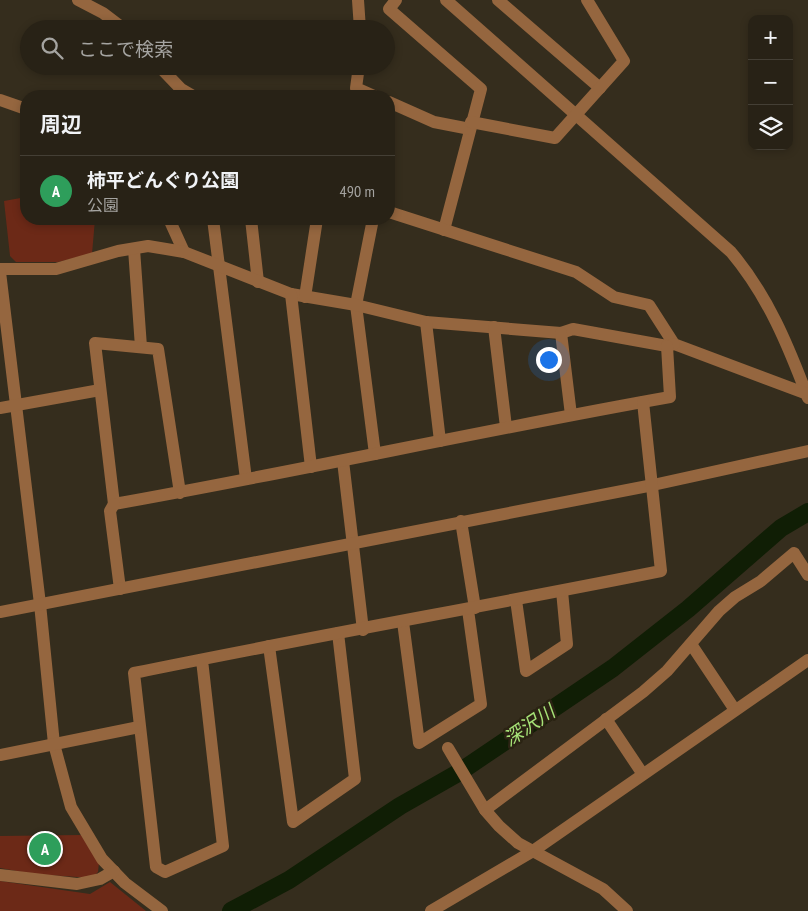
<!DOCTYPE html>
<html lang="ja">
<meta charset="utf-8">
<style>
:root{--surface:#282216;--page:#302a1f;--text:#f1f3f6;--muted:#a5a4a1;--line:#443f35;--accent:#8bbbb9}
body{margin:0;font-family:"PT Sans Narrow","Noto Sans JP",sans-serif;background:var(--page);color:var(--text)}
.controls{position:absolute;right:15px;top:15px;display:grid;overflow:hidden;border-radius:10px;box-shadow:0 2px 8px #0003}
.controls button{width:45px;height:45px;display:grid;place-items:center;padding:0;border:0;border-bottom:1px solid var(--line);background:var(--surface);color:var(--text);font:25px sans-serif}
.you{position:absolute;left:548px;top:359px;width:18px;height:18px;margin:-12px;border:4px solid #fff;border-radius:50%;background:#1a73e8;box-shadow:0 0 0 8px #1a73e833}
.badge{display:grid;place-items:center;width:32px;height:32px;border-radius:50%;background:var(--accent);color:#fff;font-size:16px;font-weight:700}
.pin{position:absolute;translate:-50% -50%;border:2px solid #fff;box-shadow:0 1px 5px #0006}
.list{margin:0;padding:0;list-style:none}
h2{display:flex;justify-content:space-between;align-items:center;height:65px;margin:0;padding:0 20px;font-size:21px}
h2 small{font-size:16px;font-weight:400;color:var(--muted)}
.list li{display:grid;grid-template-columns:32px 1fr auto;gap:15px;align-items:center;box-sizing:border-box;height:70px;padding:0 20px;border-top:1px solid var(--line)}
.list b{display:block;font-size:19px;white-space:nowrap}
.list p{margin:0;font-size:16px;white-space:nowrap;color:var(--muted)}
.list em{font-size:16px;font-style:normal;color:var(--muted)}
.icon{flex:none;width:28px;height:28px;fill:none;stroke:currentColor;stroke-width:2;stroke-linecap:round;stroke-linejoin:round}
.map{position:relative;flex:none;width:808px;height:911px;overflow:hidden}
.search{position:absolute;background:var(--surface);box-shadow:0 2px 8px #0003;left:20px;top:20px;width:375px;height:55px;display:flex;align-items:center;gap:12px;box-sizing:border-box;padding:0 18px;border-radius:28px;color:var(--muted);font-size:19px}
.panel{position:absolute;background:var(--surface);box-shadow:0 2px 8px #0003;left:20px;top:90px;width:375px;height:135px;border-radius:20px}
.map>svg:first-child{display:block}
.green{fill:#6c2917}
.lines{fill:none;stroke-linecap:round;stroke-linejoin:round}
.river{stroke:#101e05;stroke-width:18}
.minor{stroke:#95663f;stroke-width:12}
.labels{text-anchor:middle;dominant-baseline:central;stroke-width:5;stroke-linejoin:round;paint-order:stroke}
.water-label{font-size:19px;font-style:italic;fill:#a6e277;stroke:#2b2313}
</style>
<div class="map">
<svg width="808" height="911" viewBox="0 0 808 911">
<rect width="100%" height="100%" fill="#352d1d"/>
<g class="green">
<polygon points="26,197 26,219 95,219 92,254 58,262 16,262 10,256 4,201"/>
<polygon points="81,835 99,863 98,872 92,878 33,874 0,868 0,836"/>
<polygon points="0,881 90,894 110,882 146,911 0,911"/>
</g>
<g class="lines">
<polyline class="river" points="231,911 289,880 400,806 458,773 613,668 688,609 781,528 808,512"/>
<g class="minor">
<polyline points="78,0 103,13 124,29"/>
<polyline points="358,0 360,29"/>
<polyline points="396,0 389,9 481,89 444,230"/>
<path d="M446,0L731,252C768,296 788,345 808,398"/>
<polyline points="498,0 600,88"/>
<polyline points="159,66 181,89 193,96"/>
<polyline points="359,66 356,88 374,96"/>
<polyline points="0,100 26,109"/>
<polyline points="389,102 434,122 470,129"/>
<polyline points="471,122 555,138 624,61 587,0"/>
<polyline points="389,212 576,272 614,297 649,305 674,344 807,394"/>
<polyline points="169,219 184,252"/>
<polyline points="213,219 246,479"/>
<polyline points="251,219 258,282"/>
<polyline points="373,219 356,305 375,454"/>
<polyline points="134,249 141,347"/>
<polyline points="0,269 56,269 118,251 148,246 184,252 291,294 356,305 426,322 561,333 573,329 667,346 674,344"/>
<polyline points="0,272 40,604 54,744 71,807 102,859 125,883 162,911"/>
<polyline points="291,294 311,467"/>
<polyline points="305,297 317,219"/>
<polyline points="426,322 440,441"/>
<polyline points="494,327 506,427"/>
<polyline points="561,333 571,415"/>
<polyline points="0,408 100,390"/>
<polyline points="343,461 363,630"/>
<path d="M180,493L158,349L95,343L114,504C300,471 484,430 670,397L667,346"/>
<polyline points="114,504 110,511 120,589"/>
<polyline points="461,521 475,608"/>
<polyline points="516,600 526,671 567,644 562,591"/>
<polyline points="0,612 653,485 808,451"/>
<polyline points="403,622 419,743 481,704 468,610"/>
<polyline points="691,644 735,710"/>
<polyline points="269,646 293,822 355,779 338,633"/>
<path d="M202,660L223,846L165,872L156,867L134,673C309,637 486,606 661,571L643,402"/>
<polyline points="606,719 642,773"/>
<polyline points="448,748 485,810 499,826 518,843 603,889 627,911"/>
<polyline points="0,755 139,727"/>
<polyline points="485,810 643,692 667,671 719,611 735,597 761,581 794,553 808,575"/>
<polyline points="0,875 77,884 100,879 114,871"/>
<polyline points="431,911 533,851 808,660"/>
</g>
</g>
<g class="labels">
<g class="water-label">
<text transform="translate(529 725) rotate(-34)">深沢川</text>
</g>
</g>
</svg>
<div class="controls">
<button>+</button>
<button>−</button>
<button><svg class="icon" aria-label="layers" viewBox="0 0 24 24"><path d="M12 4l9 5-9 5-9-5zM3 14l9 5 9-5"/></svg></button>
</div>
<div class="you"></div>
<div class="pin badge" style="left:45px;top:849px;background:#2e9e5b">A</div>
<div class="search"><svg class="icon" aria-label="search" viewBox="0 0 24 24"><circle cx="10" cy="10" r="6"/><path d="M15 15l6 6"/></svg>ここで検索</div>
<section class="panel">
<h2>周辺<small></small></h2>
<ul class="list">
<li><span class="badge" style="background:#2e9e5b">A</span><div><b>柿平どんぐり公園</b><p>公園</p></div><em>490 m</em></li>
</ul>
</section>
</div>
